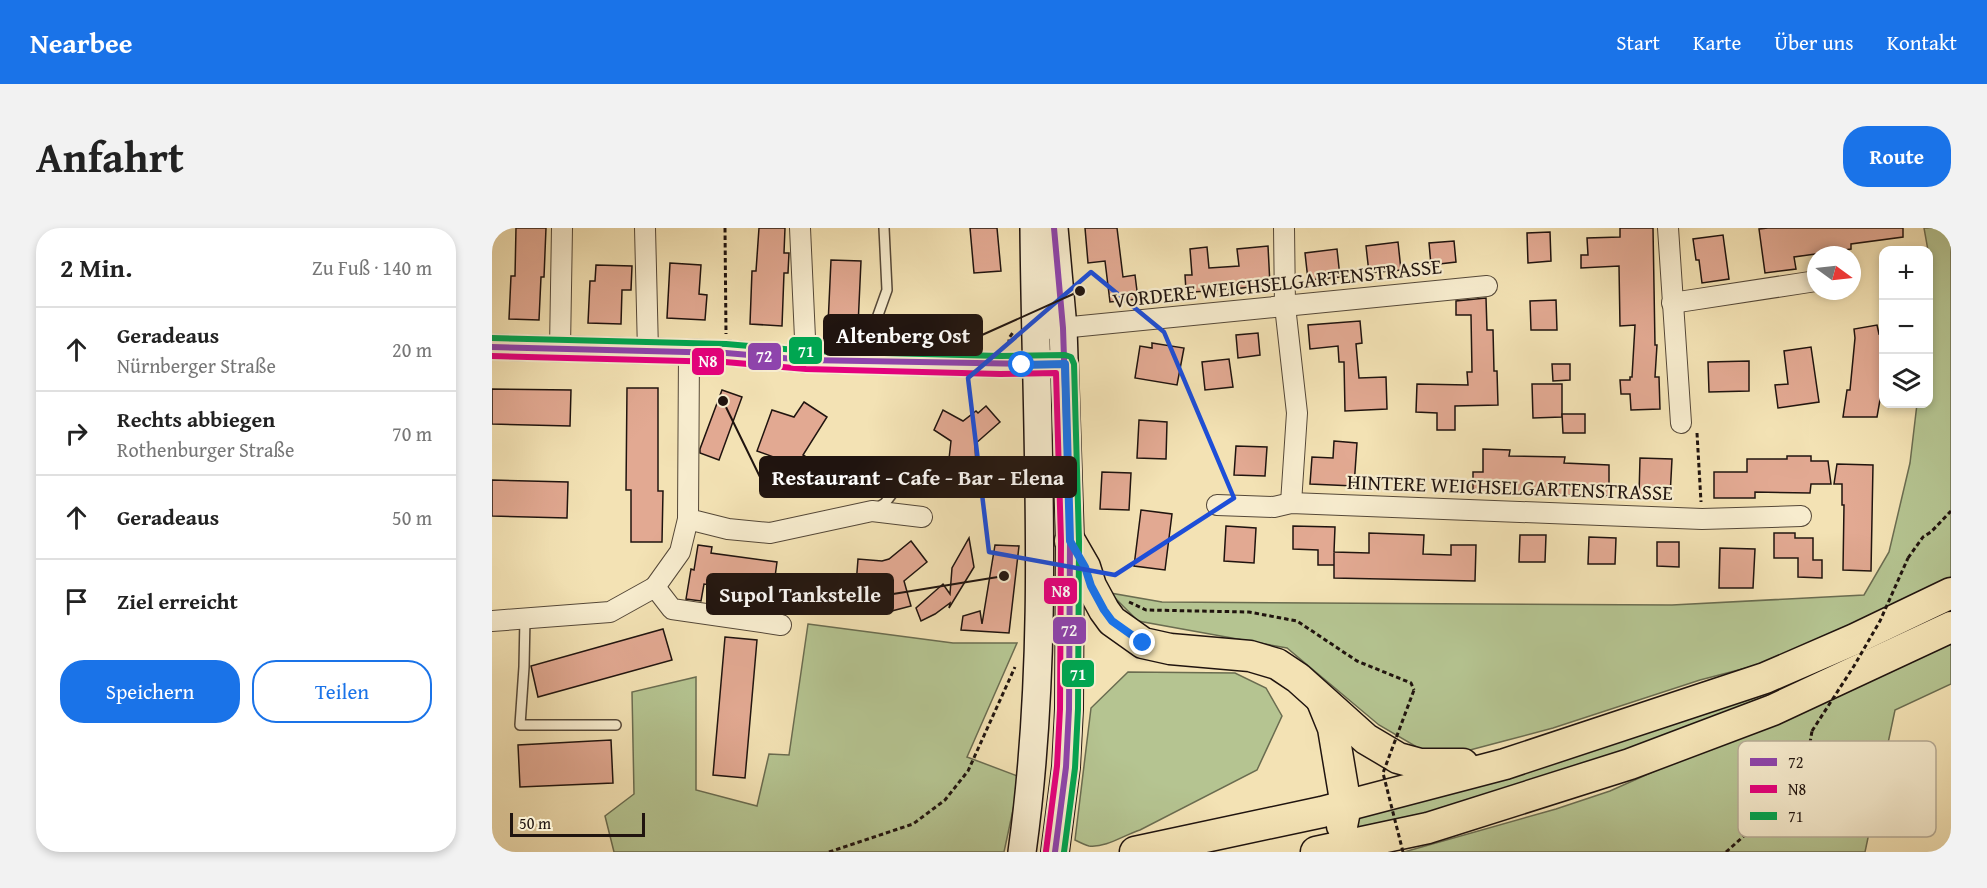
<!DOCTYPE html>
<html lang="de">
<meta charset="utf-8">
<style>
:root{--surface:#fff;--page:#f2f2f2;--text:#222;--muted:#767676;--line:#e0e0e0;--accent:#1a73e8}
body{margin:0;font-family:"Gentium Book Plus",serif;background:var(--page);color:var(--text)}
.controls{position:absolute;right:18px;top:18px;display:grid;overflow:hidden;border-radius:12px;box-shadow:0 3px 9px #0003}
.controls button{width:54px;height:54px;display:grid;place-items:center;padding:0;border:0;border-bottom:2px solid var(--line);background:var(--surface);color:var(--text);font:30px sans-serif}
.compass{position:absolute;left:1315px;top:18px;width:54px;height:54px;border-radius:50%;background:var(--surface);box-shadow:0 3px 9px #0003;rotate:105deg}
.scale{position:absolute;left:18px;bottom:15px;width:135px;box-sizing:border-box;padding-left:6px;border:3px solid #20140f;border-top:0;font-size:16px;line-height:21px;white-space:nowrap;color:#20140f;-webkit-text-stroke:4px #f7ecce;paint-order:stroke}
.stop{position:absolute;width:18px;height:18px;margin:-14px;border:4px solid #1a73e8;border-radius:50%;background:#fff}
.stop.end{background:#1a73e8;border-color:#fff;box-shadow:0 2px 6px #0008}
.list{margin:0;padding:0;list-style:none}
h2{display:flex;justify-content:space-between;align-items:center;height:78px;margin:0;padding:0 24px;font-size:26px}
h2 small{font-size:20px;font-weight:400;color:var(--muted)}
.list li{display:grid;grid-template-columns:39px 1fr auto;gap:18px;align-items:center;box-sizing:border-box;height:84px;padding:0 24px;border-top:2px solid var(--line)}
.list b{display:block;font-size:22px;white-space:nowrap}
.list p{margin:0;font-size:20px;white-space:nowrap;color:var(--muted)}
.list em{font-size:20px;font-style:normal;color:var(--muted)}
.actions{display:flex;gap:12px;padding:18px 24px}
.actions a{flex:1;padding:14px 0;border:2px solid var(--accent);border-radius:24px;text-align:center;font-size:21px;color:var(--accent)}
.actions .main{background:var(--accent);color:#fff}
.icon{flex:none;width:33px;height:33px;fill:none;stroke:currentColor;stroke-width:2;stroke-linecap:round;stroke-linejoin:round}
.map{position:relative;flex:none;width:1459px;height:624px;overflow:hidden;border-radius:24px}
header{display:flex;align-items:center;gap:36px;box-sizing:border-box;height:84px;padding:0 30px;background:var(--accent);color:#fff}
header strong{font-size:28px}
nav{display:flex;gap:33px;margin-inline-start:auto;font-size:21px}
.intro{display:flex;align-items:center;justify-content:space-between;box-sizing:border-box;height:144px;padding:0 36px}
h1{margin:0;font-size:42px}
.button{padding:15px 27px;border-radius:24px;background:var(--accent);color:#fff;font-size:21px;font-weight:700}
main{display:flex;gap:36px;padding:0 36px}
aside{flex:1;background:var(--surface);border-radius:24px;box-shadow:0 3px 9px #0003}
.map>svg:first-child{display:block}
.green{fill:#b5c491;stroke:#6a6c50;stroke-width:1.5}
.building{fill:#e2a992;stroke:#20140f;stroke-width:1.5}
.lines{fill:none;stroke-linecap:round;stroke-linejoin:round}
.service-casing{stroke:#554838;stroke-width:12}
.minor-casing{stroke:#554838;stroke-width:22}
.tertiary-casing{stroke:#554838;stroke-width:27}
.secondary-casing{stroke:#20140f;stroke-width:30}
.primary-casing{stroke:#20140f;stroke-width:33}
.path{stroke:#20140f;stroke-width:3;stroke-dasharray:4.5 3;stroke-linecap:butt}
.service{stroke:#f7ecce;stroke-width:9}
.minor{stroke:#f7ecce;stroke-width:20}
.tertiary{stroke:#f7ecce;stroke-width:24}
.secondary{stroke:#f7ecce;stroke-width:27}
.primary{stroke:#f3e2b4;stroke-width:30}
.path-bridge{stroke:#20140f;stroke-width:3;stroke-dasharray:4.5 3;stroke-linecap:butt}
.bus-1-casing{stroke:#f7ecce;stroke-width:10}
.bus-2-casing{stroke:#f7ecce;stroke-width:10}
.bus-3-casing{stroke:#f7ecce;stroke-width:10}
.bus-1{stroke:#8e44ad;stroke-width:6}
.bus-2{stroke:#e5007d;stroke-width:6}
.bus-3{stroke:#00a651;stroke-width:6}
.route{stroke:#1a73e8;stroke-width:8}
.marked{fill:none;stroke:#1d4ed8;stroke-width:4.5;stroke-linejoin:round}
.labels{text-anchor:middle;dominant-baseline:central;stroke-width:4.5;stroke-linejoin:round;paint-order:stroke}
.street-label{font-size:21px;fill:#20140f;stroke:#f7ecce}
.key{fill:#f7ecce;stroke:#b6ab95;stroke-width:1.5}
.key-label{font-size:16px;fill:#20140f}
.leader{fill:none;stroke:#20140f;stroke-width:2}
.callout-dot{fill:#20140f;stroke:#f7ecce;stroke-width:2}
.callout{fill:#20140f;stroke:#20140f;stroke-width:2}
.callout-label{font-size:22px;text-anchor:middle;font-weight:bold;fill:#fff}
.line-badge{stroke:#f7ecce;stroke-width:2}
.badge-label{font-size:16px;text-anchor:middle;font-weight:bold;fill:#fff}
</style>
<header>
<strong>Nearbee</strong>
<nav><a>Start</a><a>Karte</a><a>Über uns</a><a>Kontakt</a></nav>
</header>
<div class="intro"><h1>Anfahrt</h1><a class="button">Route</a></div>
<main>
<aside>
<h2>2 Min.<small>Zu Fuß · 140 m</small></h2>
<ul class="list">
<li><svg class="icon" aria-label="ahead" viewBox="0 0 24 24"><path d="M12 20V5M6 11l6-6 6 6"/></svg><div><b>Geradeaus</b><p>Nürnberger Straße</p></div><em>20 m</em></li>
<li><svg class="icon" aria-label="right" viewBox="0 0 24 24"><path d="M7 20v-9h11M14 6l5 5-5 5"/></svg><div><b>Rechts abbiegen</b><p>Rothenburger Straße</p></div><em>70 m</em></li>
<li><svg class="icon" aria-label="ahead" viewBox="0 0 24 24"><path d="M12 20V5M6 11l6-6 6 6"/></svg><div><b>Geradeaus</b></div><em>50 m</em></li>
<li><svg class="icon" aria-label="arrive" viewBox="0 0 24 24"><path d="M6 21V4h12l-3 4 3 4H6"/></svg><div><b>Ziel erreicht</b></div></li>
</ul>
<div class="actions"><a class="main">Speichern</a><a>Teilen</a></div>
</aside>
<div class="map">
<svg width="1459" height="624" viewBox="0 0 1459 624">
<rect width="100%" height="100%" fill="#f3e2b4"/>
<filter id="stains"><feTurbulence type="fractalNoise" baseFrequency=".00333" numOctaves="4"/><feColorMatrix values="0 0 0 0 .2 0 0 0 0 .09 0 0 0 0 .02 0 0 0 .5 -.17"/></filter>
<radialGradient id="worn" r=".72"><stop offset=".6" stop-color="#630" stop-opacity="0"/><stop offset="1" stop-color="#630" stop-opacity=".3"/></radialGradient>
<g class="green">
<polygon points="1432,0 1459,0 1459,352 1281,433 1208,452 1061,500 1012,513 978,522 935,525 887,497 795,420 646,393 618,365 670,374 1180,377 1372,367 1397,324 1418,235 1425,176 1436,176 1437,28"/>
<polygon points="1459,376 1459,389 1363,434 1084,542 869,604 856,594 859,590"/>
<polygon points="316,396 461,415 525,415 475,529 528,549 512,624 122,624 113,588 142,566 140,464 204,449 204,562 265,578 277,526 297,527"/>
<polygon points="1459,411 1459,456 1403,482 1373,624 912,624 1064,581 1118,563"/>
<path d="M636,444L743,445L774,460L790,488L765,542L648,602C632,607 614,620 597,618C593,617 587,614 583,612L599,480Z"/>
</g>
<g class="building">
<polygon points="24,0 54,0 52,49 49,49 47,92 17,91 19,48 23,48"/>
<polygon points="267,0 293,0 292,25 297,25 296,45 292,45 290,98 258,96 260,43 264,43"/>
<polygon points="478,0 505,0 509,43 482,45"/>
<polygon points="593,0 625,0 631,49 643,47 646,71 618,74 613,33 596,35"/>
<polygon points="1128,0 1161,0 1163,117 1165,117 1163,149 1167,149 1168,181 1139,182 1138,166 1129,166 1128,152 1138,152 1138,149 1140,149 1143,97 1128,98 1127,38 1089,40 1089,27 1096,27 1095,10 1128,9"/>
<polygon points="1276,0 1411,0 1411,9 1359,16 1359,21 1302,29 1304,41 1273,45 1267,1"/>
<polygon points="1058,4 1059,33 1036,35 1035,5"/>
<polygon points="1231,7 1237,51 1210,55 1207,32 1204,32 1201,11"/>
<polygon points="962,13 964,34 939,37 937,15"/>
<polygon points="906,14 909,42 877,45 874,18"/>
<polygon points="776,18 778,57 731,62 701,64 694,63 693,47 700,47 698,21 715,19 717,40 747,38 745,21"/>
<polygon points="845,21 848,49 816,52 813,25"/>
<polygon points="339,32 369,33 366,98 336,97"/>
<polygon points="178,35 209,37 207,66 215,67 213,92 175,90"/>
<polygon points="104,37 140,38 139,62 130,62 129,96 96,95 98,53 103,53"/>
<polygon points="994,70 995,102 1001,102 1002,143 1005,143 1006,177 963,178 963,202 945,202 945,185 924,184 925,156 976,157 975,144 980,144 979,87 964,87 964,73"/>
<polygon points="1064,72 1065,102 1039,102 1038,73"/>
<polygon points="868,93 870,115 864,116 867,150 894,149 895,181 853,183 852,134 847,134 846,118 818,121 816,97"/>
<polygon points="1385,97 1387,106 1392,105 1392,149 1385,189 1351,189 1355,162 1358,162 1363,110 1362,101"/>
<polygon points="766,105 768,127 746,130 744,107"/>
<polygon points="660,115 692,120 685,157 643,150 648,118 660,120"/>
<polygon points="1319,119 1327,174 1286,180 1283,157 1296,156 1292,123"/>
<polygon points="737,131 741,159 713,162 710,134"/>
<polygon points="1257,133 1257,163 1217,164 1216,134"/>
<polygon points="1060,136 1078,136 1078,152 1061,153"/>
<polygon points="1040,156 1070,156 1070,189 1041,190"/>
<polygon points="135,160 166,160 166,263 171,263 170,314 139,314 139,262 134,262"/>
<polygon points="0,161 79,162 78,198 0,196"/>
<polygon points="230,162 250,169 227,232 208,225 208,221"/>
<polygon points="312,174 335,189 311,227 316,230 311,252 283,248 287,231 265,223 280,182 302,189"/>
<polygon points="494,178 508,194 483,216 484,238 478,245 458,243 460,231 457,231 459,213 442,202 451,182 471,193 484,183 486,185"/>
<polygon points="1070,186 1093,186 1093,205 1071,205"/>
<polygon points="647,192 675,194 674,231 645,230"/>
<polygon points="842,213 865,215 862,258 818,256 820,229 841,230"/>
<polygon points="744,218 775,219 773,248 742,247"/>
<polygon points="991,221 1018,222 1017,228 1073,229 1072,235 1117,237 1117,268 981,264 981,244 991,244"/>
<polygon points="1295,228 1319,228 1319,233 1336,233 1339,256 1319,256 1318,265 1263,264 1263,270 1222,270 1222,244 1255,244 1255,231 1295,231"/>
<polygon points="1148,230 1180,231 1178,269 1147,268"/>
<polygon points="1345,236 1381,237 1379,343 1351,342 1352,277 1350,277 1350,256 1342,256"/>
<polygon points="610,244 639,245 637,282 608,281"/>
<polygon points="0,252 76,254 75,290 0,288"/>
<polygon points="649,282 680,286 673,342 642,338"/>
<polygon points="734,298 764,300 762,335 732,333"/>
<polygon points="801,298 843,299 842,324 877,325 877,305 932,307 931,326 959,327 959,317 984,317 983,353 842,350 842,325 842,337 826,337 826,322 801,321"/>
<polygon points="1282,305 1303,305 1303,310 1321,310 1321,332 1330,332 1330,350 1306,349 1306,330 1282,330"/>
<polygon points="1028,307 1054,307 1053,334 1027,334"/>
<polygon points="1097,309 1124,310 1123,336 1096,336"/>
<polygon points="477,310 482,339 457,380 458,375 443,386 429,393 424,380 451,356 458,366 460,340"/>
<polygon points="419,313 435,334 412,353 419,378 392,385 384,358 364,357 366,331 390,333 397,331"/>
<polygon points="1165,314 1187,314 1187,339 1165,338"/>
<polygon points="206,317 220,319 219,325 285,334 281,364 212,356 209,373 194,371 199,341 202,342"/>
<polygon points="503,317 527,318 517,405 469,402 471,388 488,383 490,396"/>
<polygon points="1228,320 1263,321 1261,360 1227,360"/>
<polygon points="171,401 180,432 46,469 39,438"/>
<polygon points="233,409 265,412 253,550 221,547"/>
<polygon points="119,512 121,555 28,559 26,517"/>
</g>
<g class="lines">
<g class="service-casing">
<g id="service">
<polyline points="365,131 380,104 395,62 392,0"/>
<polyline points="385,280 393,275 403,262 474,257 486,253"/>
<polyline points="33,390 32,439 28,497 124,497"/>
</g>
</g>
<g class="minor-casing">
<g id="minor">
<polyline points="153,0 156,123"/>
<polyline points="308,0 314,132"/>
<polyline points="792,0 793,78 805,185 799,275"/>
<polyline points="1176,0 1189,195"/>
<polyline points="1180,75 1324,53"/>
<polyline points="559,101 995,58"/>
<polyline points="68,120 70,0"/>
<polyline points="197,124 196,291 236,301 278,305 380,283 430,289"/>
<polyline points="725,277 782,279 799,275 1210,291 1309,288"/>
<polyline points="163,359 188,324 196,291"/>
<polyline points="0,393 118,384 163,359 180,381 289,397"/>
</g>
</g>
<g class="tertiary-casing">
<polyline id="tertiary" points="0,119 234,125 314,132 508,137 564,136"/>
</g>
<g class="secondary-casing">
<g id="secondary">
<polyline points="562,0 571,100 578,313 577,481 574,539 563,624"/>
<path d="M530,624C559,417 544,208 542,0"/>
</g>
</g>
<g class="primary-casing">
<g id="primary">
<polyline points="578,313 593,339 599,358 612,382 620,393 651,415 678,421 758,428 785,436 806,450 874,511 906,530 928,536 971,536"/>
<polyline points="830,473 841,500 854,578 850,598"/>
<polyline points="643,624 830,584 1013,536 1273,450 1363,411 1459,365"/>
<polyline points="824,624 936,600 1138,536 1281,482 1459,399"/>
</g>
</g>
<g class="path">
<polyline points="233,0 234,106"/>
<polyline points="517,116 517,110 522,103"/>
<polyline points="1205,205 1209,274"/>
<polyline points="1416,330 1431,309 1439,304 1459,283"/>
<polyline points="637,374 654,382 757,384 805,393 865,433 919,455 922,462"/>
<polyline points="337,624 421,596 453,572 476,543 523,439"/>
<polyline points="1234,624 1272,590 1314,540 1320,527 1318,515 1320,503"/>
</g>
<use href="#service" class="service"/>
<use href="#minor" class="minor"/>
<use href="#tertiary" class="tertiary"/>
<use href="#secondary" class="secondary"/>
<use href="#primary" class="primary"/>
<g class="path-bridge">
<polyline points="1320,503 1362,438 1388,393 1416,330"/>
<polyline points="911,624 891,545 922,462"/>
</g>
<g class="bus-1-casing">
<g id="bus-1">
<polyline points="562,0 571,100 578,313 577,481 574,539 563,624"/>
<polyline points="0,119 234,125 314,132 545,136"/>
</g>
</g>
<g class="bus-2-casing">
<polyline id="bus-2" points="0,128 233,134 314,141 508,146 564,145 569,313 568,481 565,538 554,623"/>
</g>
<g class="bus-3-casing">
<polyline id="bus-3" points="0,110 234,116 315,123 508,128 573,127 579,129 582,136 587,313 586,481 583,540 572,624"/>
</g>
<use href="#bus-1" class="bus-1"/>
<use href="#bus-2" class="bus-2"/>
<use href="#bus-3" class="bus-3"/>
</g>
<g class="lines">
<polyline class="route" points="530,137 573,136 578,313 593,339 599,358 612,382 620,393 651,415"/>
</g>
<path class="marked" d="M599,44L672,104L742,270L623,347L497,324L476,150Z"/>
<g class="labels">
<g class="street-label">
<text transform="translate(785 55) rotate(-6)">VORDERE WEICHSELGARTENSTRASSE</text>
<text transform="translate(1018 259) rotate(2)">HINTERE WEICHSELGARTENSTRASSE</text>
</g>
</g>
<rect x="1246" y="513" width="198" height="96" rx="9" class="key"/>
<rect x="1258" y="530" width="27" height="8" fill="#8e44ad"/>
<rect x="1258" y="557" width="27" height="8" fill="#e5007d"/>
<rect x="1258" y="584" width="27" height="8" fill="#00a651"/>
<g class="key-label">
<text x="1296" y="540">72</text>
<text x="1296" y="567">N8</text>
<text x="1296" y="594">71</text>
</g>
<path class="leader" d="M588 63L490 107M231 173L268 249M512 348L401 366"/>
<g class="callout-dot">
<circle cx="588" cy="63" r="6"/>
<circle cx="231" cy="173" r="6"/>
<circle cx="512" cy="348" r="6"/>
</g>
<g class="callout">
<rect x="332" y="87" width="158" height="40" rx="6"/>
<rect x="268" y="229" width="316" height="40" rx="6"/>
<rect x="215" y="346" width="186" height="40" rx="6"/>
</g>
<g class="callout-label">
<text x="411" y="115">Altenberg Ost</text>
<text x="426" y="257">Restaurant - Cafe - Bar - Elena</text>
<text x="308" y="374">Supol Tankstelle</text>
</g>
<g class="line-badge">
<rect x="296" y="108" width="35" height="29" rx="6" fill="#00a651"/>
<rect x="255" y="114" width="35" height="29" rx="6" fill="#8e44ad"/>
<rect x="199" y="119" width="34" height="29" rx="6" fill="#e5007d"/>
<rect x="551" y="349" width="35" height="28" rx="6" fill="#e5007d"/>
<rect x="560" y="388" width="35" height="29" rx="6" fill="#8e44ad"/>
<rect x="569" y="431" width="34" height="29" rx="6" fill="#00a651"/>
</g>
<g class="badge-label">
<text x="314" y="129">71</text>
<text x="272" y="134">72</text>
<text x="216" y="139">N8</text>
<text x="569" y="369">N8</text>
<text x="577" y="408">72</text>
<text x="586" y="452">71</text>
</g>
<rect width="100%" height="100%" filter="url(#stains)"/>
<rect width="100%" height="100%" fill="url(#worn)"/>
</svg>
<div class="controls">
<button>+</button>
<button>−</button>
<button><svg class="icon" aria-label="layers" viewBox="0 0 24 24"><path d="M12 4l9 5-9 5-9-5zM3 14l9 5 9-5"/></svg></button>
</div>
<svg class="compass" viewBox="-18 -18 36 36"><path d="M0-13l5 13h-10z" fill="#e53935"/><path d="M0 13l5-13h-10z" fill="#767676"/></svg>
<div class="scale">50 m</div>
<div class="stop" style="left:530px;top:137px"></div>
<div class="stop end" style="left:651px;top:415px"></div>
</div>
</main>
